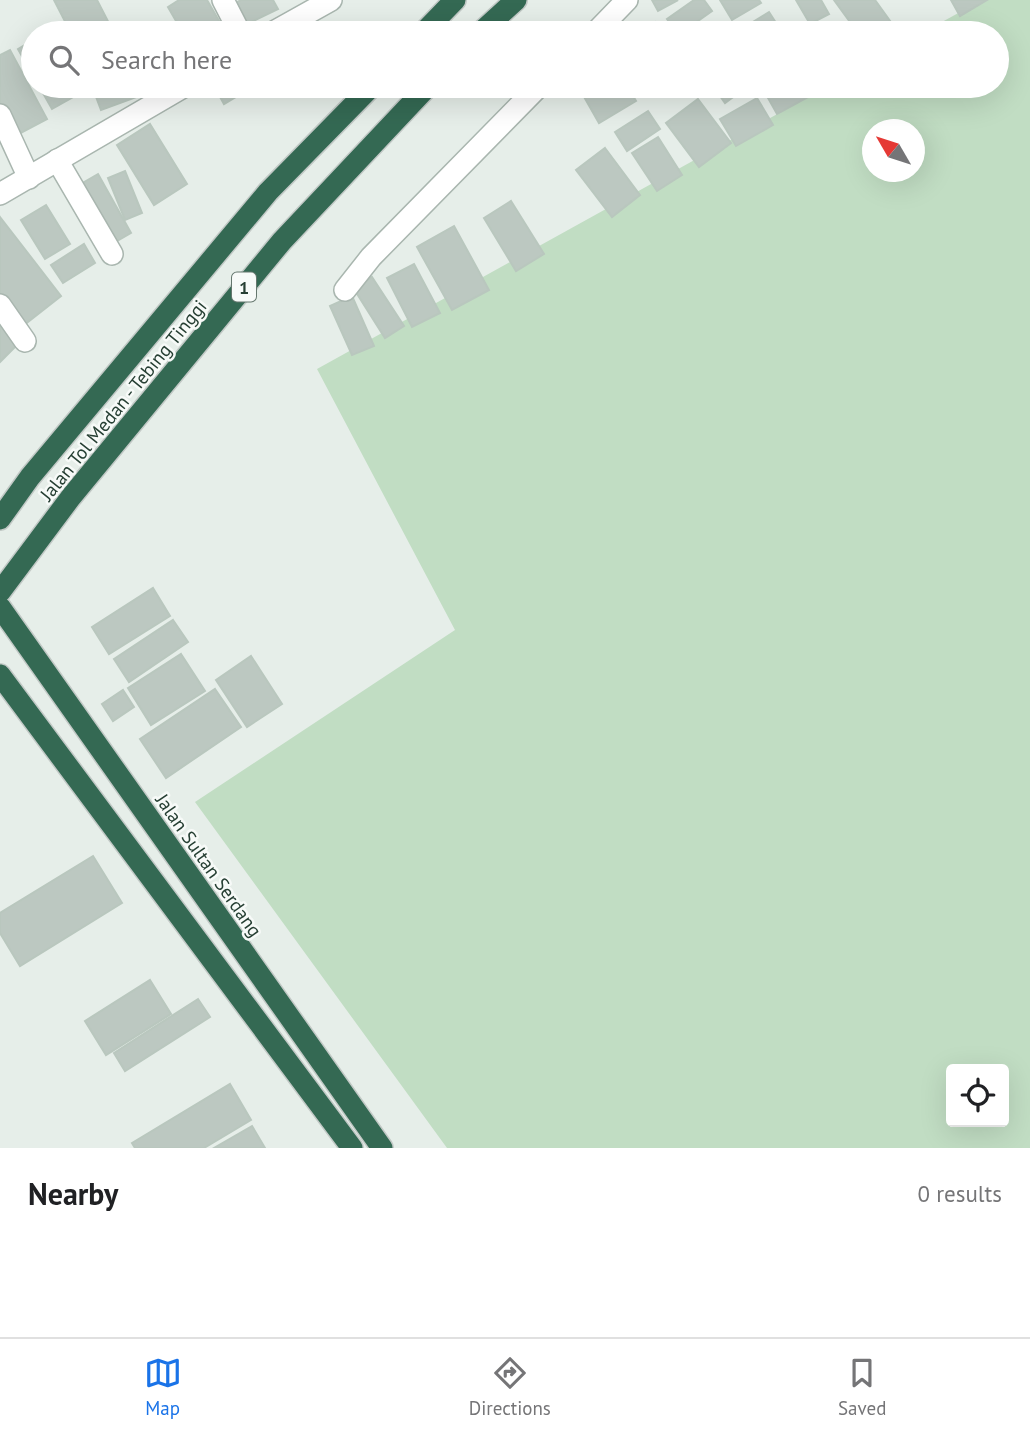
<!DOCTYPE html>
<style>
:root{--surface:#fff;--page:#f6f6f6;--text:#202124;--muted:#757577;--line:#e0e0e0;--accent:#1a73e8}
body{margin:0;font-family:"PT Sans",sans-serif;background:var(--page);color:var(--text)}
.controls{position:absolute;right:21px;bottom:21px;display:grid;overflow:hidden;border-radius:7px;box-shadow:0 7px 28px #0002}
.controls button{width:63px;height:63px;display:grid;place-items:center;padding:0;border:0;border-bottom:2px solid var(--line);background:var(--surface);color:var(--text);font:35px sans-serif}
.compass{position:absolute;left:862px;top:119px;width:63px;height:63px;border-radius:50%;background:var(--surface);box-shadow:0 7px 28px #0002;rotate:309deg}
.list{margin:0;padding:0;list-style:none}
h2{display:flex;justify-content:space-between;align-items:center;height:91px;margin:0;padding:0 28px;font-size:30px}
h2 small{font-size:23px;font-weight:400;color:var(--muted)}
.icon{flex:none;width:38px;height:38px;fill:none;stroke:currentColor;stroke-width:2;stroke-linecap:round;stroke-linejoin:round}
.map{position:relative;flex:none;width:1030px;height:1148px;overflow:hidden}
.search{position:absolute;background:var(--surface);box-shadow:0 7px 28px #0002;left:21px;right:21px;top:21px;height:77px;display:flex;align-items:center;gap:18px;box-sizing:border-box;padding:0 24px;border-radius:38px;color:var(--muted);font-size:26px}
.sheet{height:189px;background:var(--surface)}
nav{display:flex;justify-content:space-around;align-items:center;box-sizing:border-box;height:98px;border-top:2px solid var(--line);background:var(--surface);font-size:19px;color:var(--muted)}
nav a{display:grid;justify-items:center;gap:4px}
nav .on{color:var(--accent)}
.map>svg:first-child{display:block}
.green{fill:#c1ddc3;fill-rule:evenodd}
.building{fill:#bcc8c1;stroke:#b9c7be;stroke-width:2}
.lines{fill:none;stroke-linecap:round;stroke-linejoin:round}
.street-casing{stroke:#a9b6af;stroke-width:24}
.highway-casing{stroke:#c2c9c6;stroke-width:24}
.street{stroke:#fff;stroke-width:21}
.highway{stroke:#346953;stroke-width:21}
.labels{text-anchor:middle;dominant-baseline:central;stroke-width:5;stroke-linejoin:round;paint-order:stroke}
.shield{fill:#f7faf8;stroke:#65776e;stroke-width:2}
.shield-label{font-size:18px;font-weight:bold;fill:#263f33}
.street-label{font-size:19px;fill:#263f33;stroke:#f7faf8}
</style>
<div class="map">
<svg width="1030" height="1148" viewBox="0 0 1030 1148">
<rect width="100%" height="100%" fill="#e6eee9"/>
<path class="green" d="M982,0H1030V1148H447L195,802L455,630L317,369L828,86H997V33H922ZM872,130H914V172H872ZM951,1069H1004V1122H951Z"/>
<g class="building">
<polygon points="54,0 97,0 114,33 71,33"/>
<polygon points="179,0 207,0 226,33 183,33 168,7"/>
<polygon points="241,0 273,0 278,9 245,25 234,4"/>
<polygon points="652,0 678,0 658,11"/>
<polygon points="694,0 704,0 712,11 681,33 677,33 667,19"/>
<polygon points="720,0 759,0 761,3 732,20"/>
<polygon points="796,0 821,0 829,14 810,24"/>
<polygon points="834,0 875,0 893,25 882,33 858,33"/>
<polygon points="951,0 987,0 960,16"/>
<polygon points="769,12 780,29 772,33 735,33"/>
<polygon points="655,22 662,33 635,33"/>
<polygon points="835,24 840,33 817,33"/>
<polygon points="709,26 714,33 699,33"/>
<polygon points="33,40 33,76 18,49"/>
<polygon points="10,50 47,119 17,135 0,104 0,55"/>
<polygon points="39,86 88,86 89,88 52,109"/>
<polygon points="92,86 138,86 142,95 101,110"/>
<polygon points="214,86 243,86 246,91 224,104"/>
<polygon points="583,86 627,86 636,101 599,123 579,88"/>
<polygon points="645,86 668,86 651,96"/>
<polygon points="713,86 748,86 725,103"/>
<polygon points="768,86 816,86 819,91 777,114 763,89"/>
<polygon points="757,98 773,125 736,146 720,119"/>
<polygon points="698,99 731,143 699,167 666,123"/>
<polygon points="648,111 660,129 627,151 615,132"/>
<polygon points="150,124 187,184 154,205 117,145"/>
<polygon points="658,137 682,175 657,191 632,153"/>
<polygon points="605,148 640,195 612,217 576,170"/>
<polygon points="125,171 142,213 125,220 108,178"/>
<polygon points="98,174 131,233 112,244 79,185"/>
<polygon points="511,201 544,254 516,271 484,218"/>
<polygon points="46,205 70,244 45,259 21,220"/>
<polygon points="0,217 61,296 24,325 0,294"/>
<polygon points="454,226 489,290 452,310 417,247"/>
<polygon points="84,244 95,263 63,283 51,265"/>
<polygon points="414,264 440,313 412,327 387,278"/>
<polygon points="372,277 404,326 385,338 354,289"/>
<polygon points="352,296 374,346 352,355 330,306"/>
<polygon points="1,326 18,344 0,362 0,327"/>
<polygon points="153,588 170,616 109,654 92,627"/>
<polygon points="173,620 188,642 129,682 114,659"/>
<polygon points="181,654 205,691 151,725 128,688"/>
<polygon points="251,656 282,704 247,727 216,680"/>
<polygon points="215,689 241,727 166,778 140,739"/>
<polygon points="123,690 134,707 113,721 102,704"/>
<polygon points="93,856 122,903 20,966 0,933 0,913"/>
<polygon points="150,980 171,1014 106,1055 85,1021"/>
<polygon points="198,999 210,1017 125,1071 114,1053"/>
<polygon points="230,1084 251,1120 204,1148 135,1148 132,1143"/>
<polygon points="252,1126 265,1148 214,1148"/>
</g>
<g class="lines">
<g class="street-casing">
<g id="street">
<polyline points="223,0 240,33"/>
<polyline points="272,33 331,0"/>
<polyline points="595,33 627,0"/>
<polyline points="0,115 29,178"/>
<polyline points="57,160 112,254"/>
<polyline points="0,194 185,86"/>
<polyline points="345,290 371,257 539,86"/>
<polyline points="0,305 25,341"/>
</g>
</g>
<g class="highway-casing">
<g id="highway">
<polyline points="423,33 455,0"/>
<polyline points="480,33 516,0"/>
<polyline points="0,519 30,477 268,192 372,86"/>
<polyline points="0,592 71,497 282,241 428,86"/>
<polyline points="0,607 382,1148"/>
<polyline points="0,675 352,1148"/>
</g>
</g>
<use href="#street" class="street"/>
<use href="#highway" class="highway"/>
</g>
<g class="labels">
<rect class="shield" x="232" y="272.5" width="24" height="29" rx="5"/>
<g class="shield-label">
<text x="244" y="287">1</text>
</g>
<g class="street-label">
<text transform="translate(123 400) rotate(-51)">Jalan Tol Medan - Tebing Tinggi</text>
<text transform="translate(209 865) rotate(55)">Jalan Sultan Serdang</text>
</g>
</g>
</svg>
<div class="controls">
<button><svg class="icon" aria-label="locate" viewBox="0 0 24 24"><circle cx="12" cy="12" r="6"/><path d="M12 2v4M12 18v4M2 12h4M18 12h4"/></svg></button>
</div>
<svg class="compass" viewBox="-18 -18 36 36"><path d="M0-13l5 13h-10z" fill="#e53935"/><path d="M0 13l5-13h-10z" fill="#757577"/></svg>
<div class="search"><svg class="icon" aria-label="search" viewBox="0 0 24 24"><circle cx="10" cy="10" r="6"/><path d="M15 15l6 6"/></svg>Search here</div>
</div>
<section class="sheet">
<h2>Nearby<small>0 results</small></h2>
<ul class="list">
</ul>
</section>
<nav>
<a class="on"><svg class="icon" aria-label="map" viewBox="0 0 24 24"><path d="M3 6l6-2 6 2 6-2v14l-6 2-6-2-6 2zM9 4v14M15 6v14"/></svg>Map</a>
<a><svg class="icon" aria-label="directions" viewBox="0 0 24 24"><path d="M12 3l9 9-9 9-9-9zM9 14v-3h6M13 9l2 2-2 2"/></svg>Directions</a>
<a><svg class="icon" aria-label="saved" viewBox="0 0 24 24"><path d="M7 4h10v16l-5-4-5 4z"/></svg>Saved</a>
</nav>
